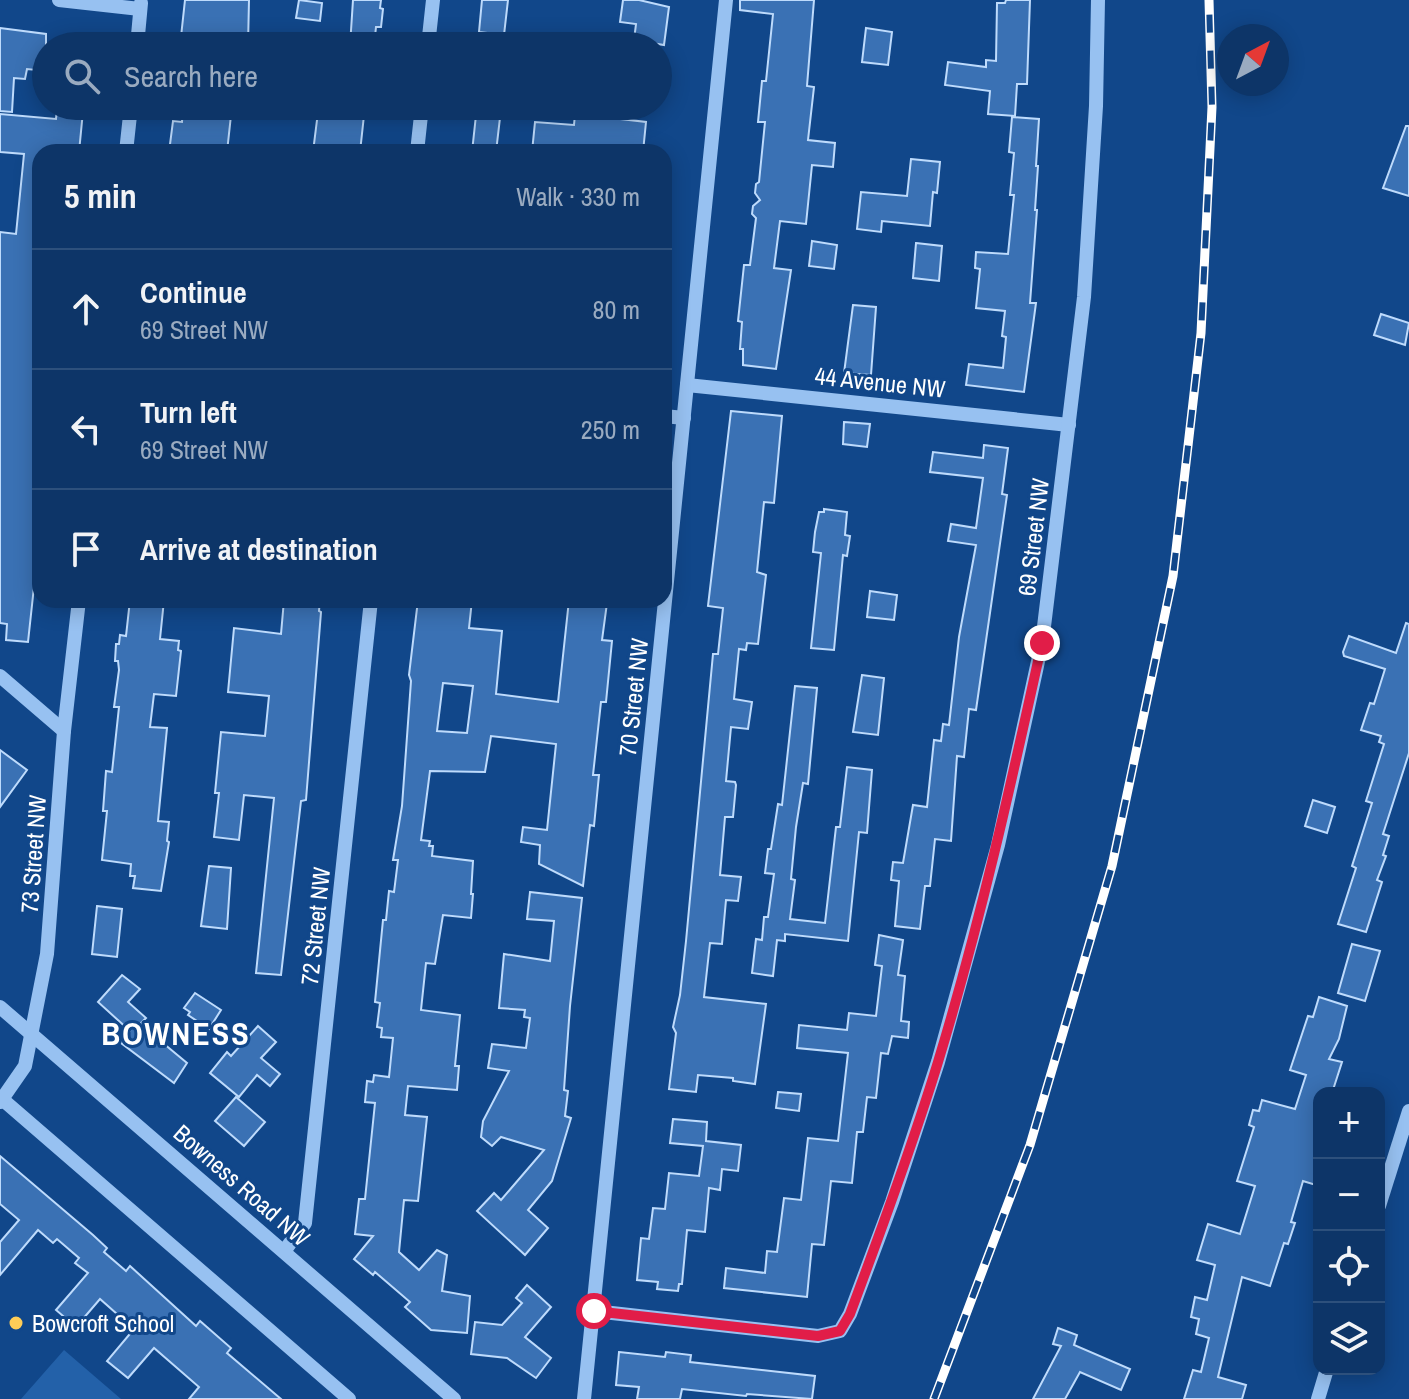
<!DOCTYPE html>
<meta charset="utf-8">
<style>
:root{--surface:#0d3568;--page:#163d6e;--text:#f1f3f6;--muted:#9aabc0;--line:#2d507c}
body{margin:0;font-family:"Archivo Narrow",sans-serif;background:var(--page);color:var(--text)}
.controls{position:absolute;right:24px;bottom:24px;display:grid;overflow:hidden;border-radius:16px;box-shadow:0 4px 20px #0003}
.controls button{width:72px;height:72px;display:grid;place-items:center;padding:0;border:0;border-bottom:2px solid var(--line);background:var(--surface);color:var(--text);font:40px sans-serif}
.compass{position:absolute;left:1217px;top:24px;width:72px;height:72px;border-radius:50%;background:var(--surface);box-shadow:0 4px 20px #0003;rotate:41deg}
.stop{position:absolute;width:24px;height:24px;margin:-18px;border:6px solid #e11d48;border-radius:50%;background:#fff}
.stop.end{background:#e11d48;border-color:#fff;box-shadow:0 2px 8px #0008}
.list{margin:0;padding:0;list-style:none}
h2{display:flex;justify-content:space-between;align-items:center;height:104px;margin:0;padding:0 32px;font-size:34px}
h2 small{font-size:26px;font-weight:400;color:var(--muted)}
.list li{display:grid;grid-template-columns:52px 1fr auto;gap:24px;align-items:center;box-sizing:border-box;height:120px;padding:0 32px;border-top:2px solid var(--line)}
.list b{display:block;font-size:30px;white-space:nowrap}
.list p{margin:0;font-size:26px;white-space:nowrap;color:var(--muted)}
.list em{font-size:26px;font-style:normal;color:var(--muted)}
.icon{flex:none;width:44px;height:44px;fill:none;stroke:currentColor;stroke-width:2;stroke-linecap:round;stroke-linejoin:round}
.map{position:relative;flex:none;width:1409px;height:1399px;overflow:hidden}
.search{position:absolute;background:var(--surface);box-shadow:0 4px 20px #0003;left:32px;top:32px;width:640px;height:88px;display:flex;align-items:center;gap:20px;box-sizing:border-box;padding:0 28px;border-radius:44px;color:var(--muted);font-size:30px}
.panel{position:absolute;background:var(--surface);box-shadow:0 4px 20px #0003;left:32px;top:144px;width:640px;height:464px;border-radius:24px}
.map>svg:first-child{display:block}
.green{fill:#2361a9}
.building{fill:#3a71b4;stroke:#bedbfc;stroke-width:2;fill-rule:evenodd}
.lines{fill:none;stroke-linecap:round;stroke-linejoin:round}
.minor{stroke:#97c1f1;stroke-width:14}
.rail-casing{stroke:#fff;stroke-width:9}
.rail{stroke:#11478a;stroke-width:6;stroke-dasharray:18;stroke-linecap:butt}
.route{stroke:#e11d48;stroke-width:10}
.poi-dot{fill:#ffcd57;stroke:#11478a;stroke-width:3}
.labels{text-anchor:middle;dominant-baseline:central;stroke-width:6;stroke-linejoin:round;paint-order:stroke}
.street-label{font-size:24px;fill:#fff;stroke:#11478a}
.poi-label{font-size:24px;fill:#fff;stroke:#11478a;text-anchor:start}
.district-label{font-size:32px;font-weight:bold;letter-spacing:2px;fill:#fff;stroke:#11478a}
</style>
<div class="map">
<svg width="1409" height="1399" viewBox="0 0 1409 1399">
<rect width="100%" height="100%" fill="#11478a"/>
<polygon class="green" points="64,1350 121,1399 21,1399"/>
<g class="building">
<polygon points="185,0 249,0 248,46 180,46"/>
<polygon points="299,0 322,3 320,21 296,18"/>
<polygon points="353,0 381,0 380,8 383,9 381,27 376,27 374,46 350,46"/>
<polygon points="482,0 508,0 504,35 479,32"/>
<polygon points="623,0 639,0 669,7 664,45 634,40 636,24 620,22"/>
<polygon points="740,0 814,0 807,86 814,87 808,140 835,143 833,167 812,165 806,224 780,221 774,268 791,270 776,369 743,365 743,349 740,349 742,322 738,321 744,265 750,265 756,218 752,214 753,206 760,200 755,193 756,184 759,182 765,122 758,122 762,81 766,81 773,14 740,10"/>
<polygon points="1006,0 1030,0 1027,84 1017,84 1015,116 988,114 990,91 945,85 948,62 986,67 986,60 996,61 997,3 1005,3"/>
<polygon points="0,28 46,34 46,71 27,69 25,79 14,78 12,112 0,111"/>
<polygon points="866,28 892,32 888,65 862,62"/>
<polygon points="183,106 232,106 227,152 169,152 173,121 182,122"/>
<polygon points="341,106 365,106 360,152 313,152 318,112 340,114"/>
<polygon points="477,106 501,109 496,152 472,152"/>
<polygon points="585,106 605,106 604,117 646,122 643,152 532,152 535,122 574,125 575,114 584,115"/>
<polygon points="57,109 83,111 79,152 40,152 40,435 34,497 40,498 40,559 37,559 28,642 6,640 7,624 0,623 0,232 16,234 24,154 0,152 0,114 56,119"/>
<polygon points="1012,117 1039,119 1036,166 1038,166 1035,210 1037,210 1030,303 1036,303 1024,392 966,385 969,364 1003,368 1006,337 1002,336 1005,311 976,308 980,269 975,268 976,252 1008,254 1014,195 1010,195 1014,153 1009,152"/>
<polygon points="1406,126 1409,126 1409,196 1383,188"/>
<polygon points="911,159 940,162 937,193 933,192 930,226 882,221 881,232 857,229 861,192 907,196"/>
<polygon points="812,241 837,245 834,269 809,266"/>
<polygon points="916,243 942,246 939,281 913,278"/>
<polygon points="853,305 876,307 871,375 844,373"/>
<polygon points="1381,314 1409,323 1405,345 1374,335"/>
<polygon points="731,411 782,416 774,503 764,502 757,572 766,575 758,644 747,643 746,650 739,649 734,699 752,702 748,729 731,727 726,781 735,782 736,785 733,817 725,817 720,875 741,877 738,901 726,900 722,944 710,943 704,997 766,1004 755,1084 733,1081 733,1078 698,1075 696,1092 669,1089 676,1033 673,1027 680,995 686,941 713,654 718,654 723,608 708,606"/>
<polygon points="844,422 870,424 867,447 843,444"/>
<polygon points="984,445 1008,448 1002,494 1007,495 976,710 969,709 964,757 957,756 951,841 935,839 930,886 925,886 920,929 895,926 899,881 891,880 893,862 903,863 913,805 927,807 934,740 941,741 943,724 949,725 959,637 976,545 948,541 951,524 976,528 983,478 930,472 933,452 983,458"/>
<polygon points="824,509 847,512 845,535 850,536 847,556 843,555 834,650 811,648 821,553 813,552 815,532 819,512 824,512"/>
<polygon points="870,591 897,595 894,620 867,617"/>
<polygon points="130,600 164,600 160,639 179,641 178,650 181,651 176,696 154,694 150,727 167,728 158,821 169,822 167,841 169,842 161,891 133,888 135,876 130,876 131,864 102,860 107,811 103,811 106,771 112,772 119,707 114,707 119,670 118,661 115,661 116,644 119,644 120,635 126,636"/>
<polygon points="284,600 320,600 319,611 321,612 306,800 301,801 281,975 256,973 274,798 244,795 239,840 214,837 219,793 215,793 221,732 265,736 269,696 228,692 234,628 281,634"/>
<path d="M418,600H472L469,628L502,631L496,694L558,702L569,600L607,603L602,640L612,641L606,702H601L593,775H599L594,826L590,825L583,886L539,864L540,845L521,842L523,827L547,830L556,744L491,736L485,772L430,771L421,840L430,841L429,846H433L432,856L473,861L471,894H473L471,918L443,915L435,964L426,963L421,1010L460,1015L455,1066H459L457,1090L408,1086L405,1115L427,1117L418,1201L404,1200L399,1252L419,1270L437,1250L447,1255L442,1291L470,1296L467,1333L431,1330L405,1307L410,1302L375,1272L373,1275L354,1259L373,1236L355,1234L359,1199H365L375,1103L365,1102L367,1081L373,1082L374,1075L389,1077L393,1038L381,1037L382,1028L377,1027L380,1003L375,1002L383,920H386L389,891L394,892L398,860H393L402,806L411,681L409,675ZM443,683L473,686L467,733L437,731Z"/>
<polygon points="1406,623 1409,624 1409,753 1383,834 1389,836 1383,855 1386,856 1377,880 1382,882 1366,932 1338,924 1356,868 1352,866 1372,803 1366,801 1384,744 1379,742 1381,736 1361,730 1370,703 1374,704 1385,669 1344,656 1343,652 1349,636 1396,653"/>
<polygon points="862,675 884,678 878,735 853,732"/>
<polygon points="795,686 817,688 808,784 803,783 796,827 791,879 795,880 790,919 825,923 836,827 840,827 847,767 872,770 867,833 859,832 848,941 785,934 785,941 777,940 773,976 752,973 756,939 762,940 764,917 768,917 774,874 765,873 768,849 771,849 778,804 782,805"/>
<polygon points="0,750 27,770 0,807"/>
<polygon points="1313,800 1335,807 1327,833 1305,826"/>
<polygon points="209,866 231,868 227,929 201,926"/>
<polygon points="530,892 582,898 570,1006 564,1090 568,1091 565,1116 571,1118 552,1181 528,1210 548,1228 525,1255 477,1211 494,1193 501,1200 544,1150 501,1137 492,1146 481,1137 483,1121 509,1071 488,1068 492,1044 526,1048 530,1018 524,1017 525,1010 499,1008 504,954 550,961 554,921 527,919"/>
<polygon points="97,906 122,909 117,957 92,954"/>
<polygon points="879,935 903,940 898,975 905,976 901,1021 909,1022 908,1038 892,1036 888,1054 881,1053 876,1098 867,1097 863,1132 857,1132 852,1183 831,1181 824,1245 812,1244 807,1297 724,1288 726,1268 765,1273 767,1251 777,1252 784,1198 801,1200 808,1138 838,1141 848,1053 797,1048 799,1025 847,1030 849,1013 876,1016 882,966 875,965"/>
<polygon points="1352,944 1380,951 1365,1001 1338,993"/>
<polygon points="122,975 140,989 128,1002 146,1018 140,1024 187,1063 174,1083 121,1043 130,1031 98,1002"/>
<polygon points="195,993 221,1010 209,1029 188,1015 190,1012 184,1008"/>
<polygon points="1319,997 1347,1006 1339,1039 1329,1059 1342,1062 1332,1093 1319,1093 1319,1186 1303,1181 1291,1222 1295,1223 1288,1244 1284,1243 1270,1286 1242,1277 1218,1377 1246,1385 1242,1399 1184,1399 1193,1370 1201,1372 1209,1338 1196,1334 1199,1319 1191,1317 1195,1297 1207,1300 1215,1265 1197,1260 1208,1224 1240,1234 1255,1186 1237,1181 1254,1127 1249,1125 1253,1110 1259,1111 1262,1100 1295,1109 1306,1075 1290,1070 1308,1016 1313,1017"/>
<polygon points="258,1026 276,1042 261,1058 280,1074 270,1086 257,1075 239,1097 210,1073 227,1052 231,1056"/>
<polygon points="778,1092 801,1094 799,1111 776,1108"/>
<polygon points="236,1097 265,1122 244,1146 215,1121"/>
<polygon points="673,1119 707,1122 706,1141 741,1145 738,1171 722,1169 720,1190 709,1188 705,1232 687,1230 682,1284 679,1284 678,1291 657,1289 658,1282 637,1280 641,1238 649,1239 653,1208 665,1209 669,1173 699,1176 703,1146 670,1143"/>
<polygon points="0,1156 93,1235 107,1248 104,1252 126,1271 130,1266 196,1326 200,1321 231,1348 227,1353 281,1399 189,1399 199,1387 154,1348 128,1378 107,1361 134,1329 100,1299 76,1327 56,1310 88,1273 75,1263 79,1258 57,1239 53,1243 38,1230 0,1275 0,1242 19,1220 0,1204"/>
<polygon points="527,1285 551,1307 525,1337 551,1358 536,1378 507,1358 471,1354 475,1322 502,1325 522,1303 516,1298"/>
<polygon points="1058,1328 1077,1335 1074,1345 1130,1369 1121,1390 1080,1372 1065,1399 1033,1399 1061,1346 1053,1344"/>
<polygon points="619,1352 665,1357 666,1352 691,1355 690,1362 815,1376 812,1399 747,1394 746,1396 682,1389 680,1399 637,1399 639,1387 616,1385"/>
</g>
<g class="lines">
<g class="minor">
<polyline points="59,0 140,9"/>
<polyline points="137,46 141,3"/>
<polyline points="428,46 433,0"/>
<polyline points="126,152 131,106"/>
<polyline points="417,152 422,106"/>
<polyline points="687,385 1069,425"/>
<polyline points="664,416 684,418"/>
<polyline points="0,676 64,731"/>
<polyline points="0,1007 454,1399"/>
<polyline points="2,1099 349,1399"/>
<polyline points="0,1102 25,1066 47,954 64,731 79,600"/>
<polyline points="1379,1206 1409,1111"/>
<polyline points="285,1250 305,1223 371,600"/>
<polyline points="594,1311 818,1336 840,1331 850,1314 892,1202 938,1062 998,845 1042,643 1084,297 1096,106 1098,0"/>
<polyline points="584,1399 726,0"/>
<polyline points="1318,1399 1327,1369"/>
</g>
<g class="rail-casing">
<polyline id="rail" points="934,1399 1030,1145 1112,866 1173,576 1201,333 1212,107 1209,0"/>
</g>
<use href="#rail" class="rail"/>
</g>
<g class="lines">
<path class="route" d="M594,1311L818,1336L840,1331L850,1314C881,1231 912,1147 938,1062C980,924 1011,784 1042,643"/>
</g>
<circle class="poi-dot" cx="16" cy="1323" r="8"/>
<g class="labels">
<g class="street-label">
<text transform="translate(880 382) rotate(6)">44 Avenue NW</text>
<text transform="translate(1033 537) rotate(-83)">69 Street NW</text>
<text transform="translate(633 697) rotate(-84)">70 Street NW</text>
<text transform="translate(33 854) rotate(-86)">73 Street NW</text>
<text transform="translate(315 926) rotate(-84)">72 Street NW</text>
<text transform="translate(242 1185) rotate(41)">Bowness Road NW</text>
</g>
<g class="poi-label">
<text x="32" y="1323">Bowcroft School</text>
</g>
<g class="district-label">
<text x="176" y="1033">BOWNESS</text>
</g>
</g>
</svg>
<div class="controls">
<button>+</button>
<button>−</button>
<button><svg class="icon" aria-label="locate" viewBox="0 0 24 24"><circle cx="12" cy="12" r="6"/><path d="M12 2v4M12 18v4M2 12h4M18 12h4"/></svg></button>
<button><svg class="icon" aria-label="layers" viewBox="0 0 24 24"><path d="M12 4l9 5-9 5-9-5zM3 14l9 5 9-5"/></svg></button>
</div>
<svg class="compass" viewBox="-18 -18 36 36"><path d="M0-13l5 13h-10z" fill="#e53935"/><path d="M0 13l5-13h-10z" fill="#9aabc0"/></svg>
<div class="stop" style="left:594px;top:1311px"></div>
<div class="stop end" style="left:1042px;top:643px"></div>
<div class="search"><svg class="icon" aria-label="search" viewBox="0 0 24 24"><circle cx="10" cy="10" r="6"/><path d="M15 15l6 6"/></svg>Search here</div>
<section class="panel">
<h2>5 min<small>Walk · 330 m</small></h2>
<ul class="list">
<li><svg class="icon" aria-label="ahead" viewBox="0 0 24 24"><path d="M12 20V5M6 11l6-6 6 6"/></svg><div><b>Continue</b><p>69 Street NW</p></div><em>80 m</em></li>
<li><svg class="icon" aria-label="left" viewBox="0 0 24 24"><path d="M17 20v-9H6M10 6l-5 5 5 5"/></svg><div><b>Turn left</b><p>69 Street NW</p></div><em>250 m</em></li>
<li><svg class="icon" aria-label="arrive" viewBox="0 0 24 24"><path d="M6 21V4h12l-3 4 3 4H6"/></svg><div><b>Arrive at destination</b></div></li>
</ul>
</section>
</div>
